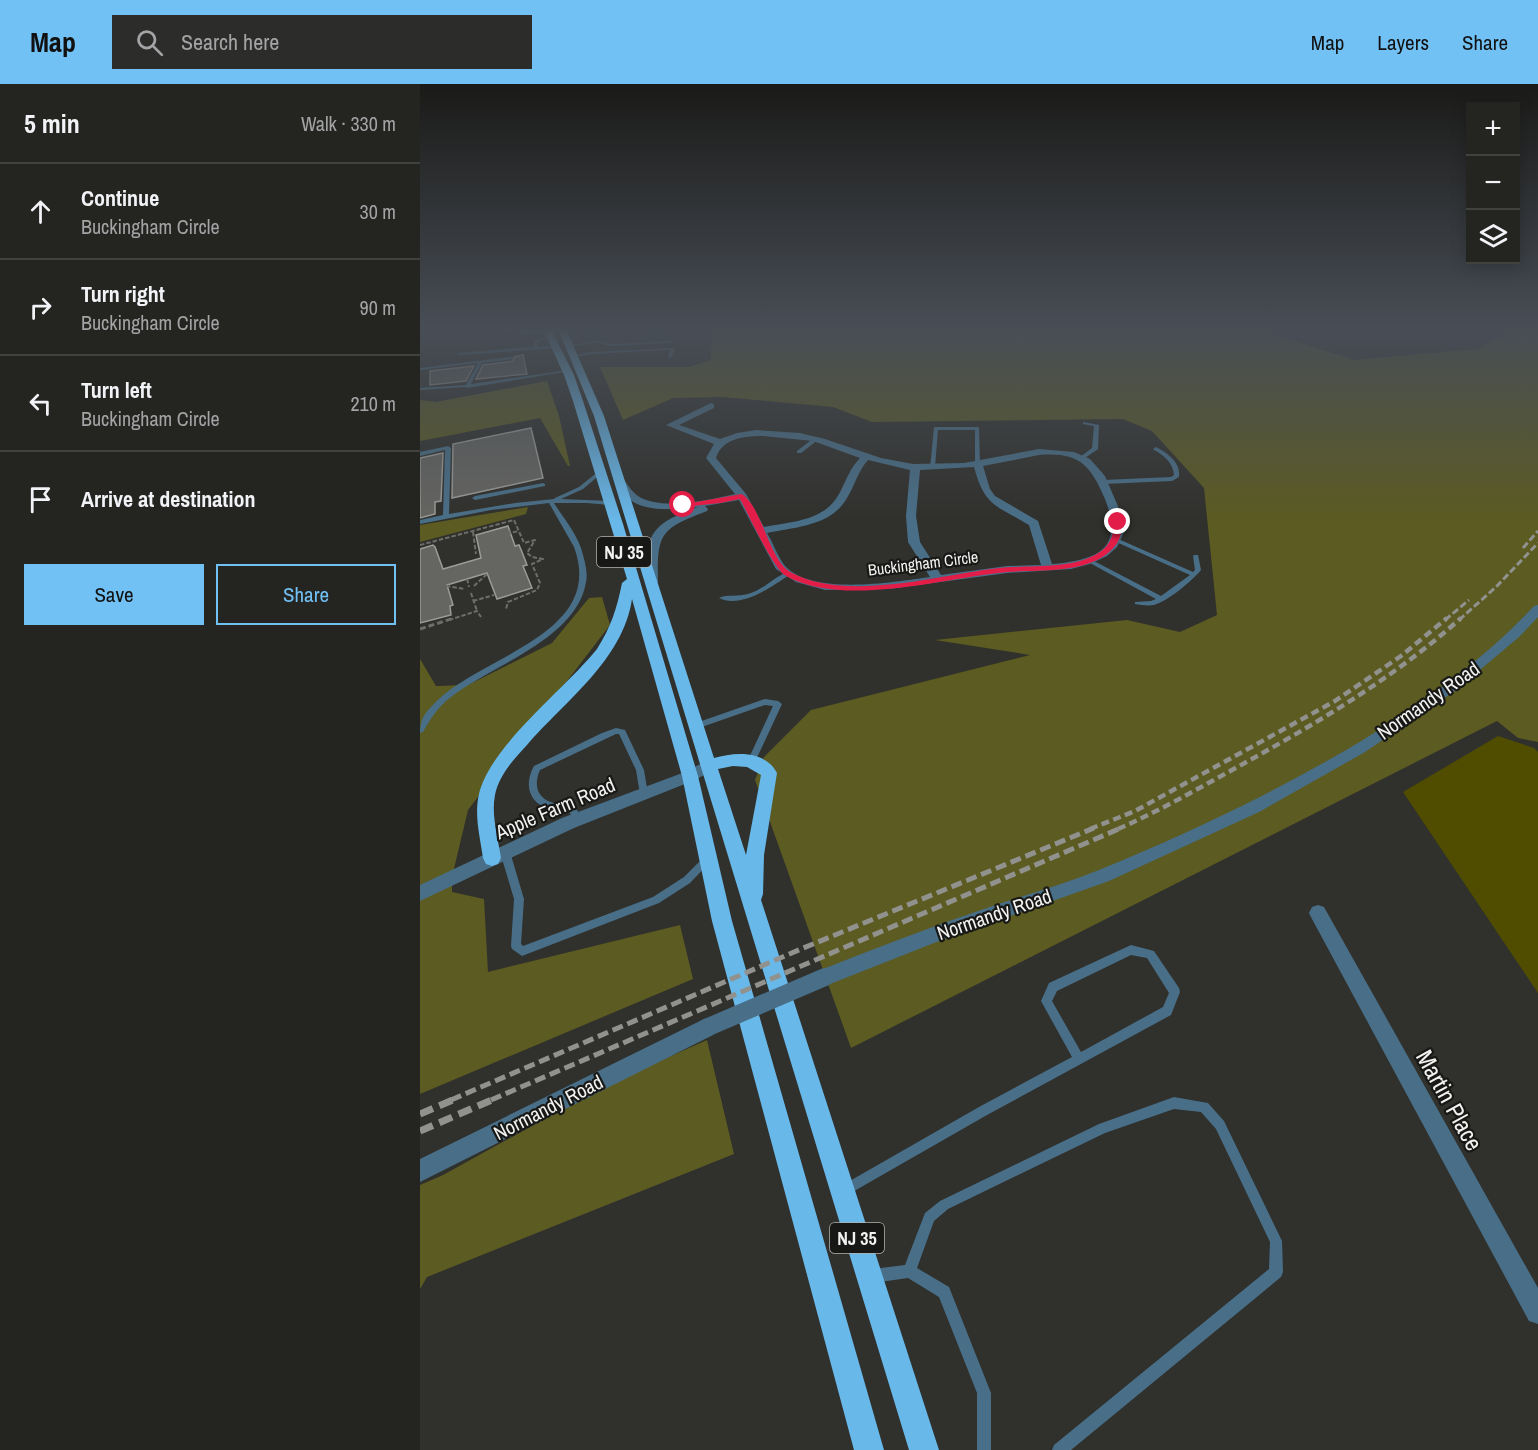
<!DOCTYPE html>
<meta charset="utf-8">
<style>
:root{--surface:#242421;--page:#2c2c2a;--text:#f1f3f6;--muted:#a3a4a5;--line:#41413f;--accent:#71c1f5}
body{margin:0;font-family:"Archivo Narrow",sans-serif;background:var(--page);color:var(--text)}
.controls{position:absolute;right:18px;top:18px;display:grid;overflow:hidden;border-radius:0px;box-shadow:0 3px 15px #0003}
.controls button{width:54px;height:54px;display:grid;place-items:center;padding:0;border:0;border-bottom:2px solid var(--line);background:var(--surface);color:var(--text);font:30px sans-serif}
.stop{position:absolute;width:18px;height:18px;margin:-14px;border:4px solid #e11d48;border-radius:50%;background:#fff}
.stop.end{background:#e11d48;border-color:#fff;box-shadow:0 2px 6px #0008}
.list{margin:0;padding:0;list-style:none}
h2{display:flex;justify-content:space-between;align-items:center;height:78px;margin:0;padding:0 24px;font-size:26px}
h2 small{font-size:20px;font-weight:400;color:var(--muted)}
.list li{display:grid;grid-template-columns:39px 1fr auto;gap:18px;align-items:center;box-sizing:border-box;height:96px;padding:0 24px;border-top:2px solid var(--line)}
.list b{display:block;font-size:22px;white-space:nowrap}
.list p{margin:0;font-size:20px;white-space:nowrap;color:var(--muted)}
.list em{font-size:20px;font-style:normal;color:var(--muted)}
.actions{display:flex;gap:12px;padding:18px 24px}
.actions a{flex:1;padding:14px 0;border:2px solid var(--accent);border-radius:0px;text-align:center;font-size:21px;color:var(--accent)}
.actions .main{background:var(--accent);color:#111}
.icon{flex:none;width:33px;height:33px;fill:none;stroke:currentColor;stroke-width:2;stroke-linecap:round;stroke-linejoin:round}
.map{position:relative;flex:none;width:1118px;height:1366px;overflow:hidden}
header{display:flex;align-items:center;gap:36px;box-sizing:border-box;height:84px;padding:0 30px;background:var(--accent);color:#111}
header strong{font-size:28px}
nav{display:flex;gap:33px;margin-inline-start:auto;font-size:21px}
.search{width:420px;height:54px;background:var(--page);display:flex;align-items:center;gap:15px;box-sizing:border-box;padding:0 21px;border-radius:0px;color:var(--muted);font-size:22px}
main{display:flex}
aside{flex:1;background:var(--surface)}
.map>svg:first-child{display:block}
.built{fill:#3a3a30}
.green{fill:#504d00}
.forest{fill:#5c5b22}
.building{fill:#656561;stroke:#9b9b97;stroke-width:1.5}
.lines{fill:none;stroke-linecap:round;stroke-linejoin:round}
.path-far1{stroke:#6d6d69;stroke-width:2;stroke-dasharray:4.5 2;stroke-linecap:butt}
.path{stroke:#6d6d69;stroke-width:3;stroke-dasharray:6 3;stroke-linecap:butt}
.service{fill:#496f88;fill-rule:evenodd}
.minor{fill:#496f88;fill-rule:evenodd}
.trunk{fill:#68b8ea;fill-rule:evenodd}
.rail-far3{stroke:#91918e;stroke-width:3;stroke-dasharray:7 3;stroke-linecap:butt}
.rail-far2{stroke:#91918e;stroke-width:4.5;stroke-dasharray:8 4.5;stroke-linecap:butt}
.rail-far1{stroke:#91918e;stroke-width:5;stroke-dasharray:11 5;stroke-linecap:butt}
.rail{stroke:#91918e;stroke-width:7;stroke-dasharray:14 7;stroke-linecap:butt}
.minor-bridge{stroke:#496f88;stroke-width:18}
.route{fill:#e11d48}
.labels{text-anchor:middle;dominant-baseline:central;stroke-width:4.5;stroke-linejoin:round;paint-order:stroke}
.far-street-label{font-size:16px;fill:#f2f2f0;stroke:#181816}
.shield{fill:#181816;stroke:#b1b1af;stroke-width:1.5}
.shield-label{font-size:18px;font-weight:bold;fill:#f2f2f0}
.street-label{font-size:20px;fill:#f2f2f0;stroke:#181816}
.near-street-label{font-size:24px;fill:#f2f2f0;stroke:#181816}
</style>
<header>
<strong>Map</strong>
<div class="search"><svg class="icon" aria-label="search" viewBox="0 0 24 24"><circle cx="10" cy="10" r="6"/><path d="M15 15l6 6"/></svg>Search here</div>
<nav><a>Map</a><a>Layers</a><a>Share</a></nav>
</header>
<main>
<aside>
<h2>5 min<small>Walk · 330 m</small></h2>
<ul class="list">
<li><svg class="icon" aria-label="ahead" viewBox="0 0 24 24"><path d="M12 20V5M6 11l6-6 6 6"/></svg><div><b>Continue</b><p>Buckingham Circle</p></div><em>30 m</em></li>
<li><svg class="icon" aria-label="right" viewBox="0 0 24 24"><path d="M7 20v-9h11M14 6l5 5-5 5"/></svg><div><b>Turn right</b><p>Buckingham Circle</p></div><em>90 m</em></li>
<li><svg class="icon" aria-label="left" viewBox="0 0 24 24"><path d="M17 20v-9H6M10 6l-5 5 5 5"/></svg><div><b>Turn left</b><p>Buckingham Circle</p></div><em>210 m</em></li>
<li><svg class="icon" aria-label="arrive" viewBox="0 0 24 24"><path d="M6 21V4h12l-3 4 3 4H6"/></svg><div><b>Arrive at destination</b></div></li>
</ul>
<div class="actions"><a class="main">Save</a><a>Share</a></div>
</aside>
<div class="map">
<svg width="1118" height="1366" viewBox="0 0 1118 1366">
<rect width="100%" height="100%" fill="#30302c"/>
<polygon class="built" points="980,247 1056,247 1057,253 990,255"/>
<polygon class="green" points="1078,652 1114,664 1118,668 1118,909 983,708"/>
<g class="forest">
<polygon points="224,247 843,247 935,276 1057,265 1090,247 1118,247 1118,658 1098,654 1077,637 431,964 335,696 344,673 391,626 610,571 515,556 707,536 760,548 797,531 784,404 732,347 703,335 452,338 413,323 302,313 253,314 203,336 180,283 269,283 291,276 292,248 222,250"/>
<polygon points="127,297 139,332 150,382 148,382 120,334 0,357 0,316 16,318"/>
<polygon points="108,423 106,430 0,458 0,441"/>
<polygon points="182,513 190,541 48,726 32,793 32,808 64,815 68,888 260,841 273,895 0,1010 0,575 16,602 48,601 132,559 169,514"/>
<polygon points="287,956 314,1070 7,1193 0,1205 0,1101 23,1091 188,1000"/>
</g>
<g class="building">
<polygon points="103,271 107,290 56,295 63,281 93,277 94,273"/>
<polygon points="54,282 46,297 10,301 10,287"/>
<polygon points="111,344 123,394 32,414 33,360"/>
<polygon points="23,369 21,417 15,418 15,430 0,434 0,374"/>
<polygon points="88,442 95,462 99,461 102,468 107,481 103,482 112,504 77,515 67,489 27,501 33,521 30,522 31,531 0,539 0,465 13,461 15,463 23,485 61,474 56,451"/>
</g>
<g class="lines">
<g class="path-far1">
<polyline points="88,446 90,449 99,447"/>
<polyline points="53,448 56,470"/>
<polyline points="0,461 94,436 104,459 115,456 107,469 112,473 123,475 112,480 120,499 117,506 88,518 86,525"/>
<polyline points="47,495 49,503"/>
<polyline points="26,502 45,505"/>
<polyline points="54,502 68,489"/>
<polyline points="51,509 57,527"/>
<polyline points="53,517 74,511"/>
<polyline points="29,536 57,527 61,533"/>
</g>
<polyline class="path" points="0,545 34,534"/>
<g class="service">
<polygon points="99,247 131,247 131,248 129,249 100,250 98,249"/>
<polygon points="176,247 217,247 162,250 160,249"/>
<polygon points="131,252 132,254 118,258 117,263 136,262 138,264 39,271 37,270 39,269 113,263 115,256"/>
<polygon points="178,256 189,260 250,257 252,258 250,259 188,262 178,258 150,263 148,262"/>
<polygon points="253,264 255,265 252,273 250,274 248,273 250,266 171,270 154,273 152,272 171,268"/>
<polygon points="91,273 93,274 93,275 62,279 51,300 148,286 150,287 47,304 45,303 0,306 0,304 46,301 58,279 0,286 0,284"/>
<polygon points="663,338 679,341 678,365 662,376 660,375 660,373 672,364 674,342 663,340"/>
<polygon points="514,343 559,343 560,381 555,380 555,346 518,346 515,383 510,384"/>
<polygon points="394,354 399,355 381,369 377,369 377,367"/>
<path d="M28,362L31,364L29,430L95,419L134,415L135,414L159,403L180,386L182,387V389L163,405L141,415L190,417L193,419L190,421L167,419H134C144,435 159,452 163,471C165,478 168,490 166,498C157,555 72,581 31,613C19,622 10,635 3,648L0,649C0,636 4,630 13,621C57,572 187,552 154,463L129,419L71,426L0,440V436L23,431L25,366L0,372V368Z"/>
<path d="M736,363C748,369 761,379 759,393L752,397L683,400L680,398L683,396L751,393L754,391C753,379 745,372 734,366L733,365Z"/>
<polygon points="123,399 125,400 125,402 55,416 52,414 55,412"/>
<path d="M696,454L773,488L775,486L773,472L774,471H778L781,486C772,497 748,517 734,521C728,522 721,521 715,520V518L731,517L736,515L668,478V476H672L741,512L770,491L694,457V455Z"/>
<path d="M367,488L370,490L369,491C352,503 320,525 299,514C307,510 318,513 328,510C343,506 353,494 367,488Z"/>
<polygon points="345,615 358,617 362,620 335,678 329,678 328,676 353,622 345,621 276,645 272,642 273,640"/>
<path d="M196,644L205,646L224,686L228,710L227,712H221L220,710L216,686L199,650H196L120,686C114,699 116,713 131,718C138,721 147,720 155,723L163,735L162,738C155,740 153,733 149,728C143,727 136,727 130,725C108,719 104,700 114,682L182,649Z"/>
<polygon points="85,764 88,765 90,768 104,815 101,860 103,862 233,813 264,793 285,772 288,771 291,772 293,775 270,799 239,819 102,872 92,865 91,862 94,815 80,768 82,765"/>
<path d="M711,861L734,867L759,904L760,908L751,931L567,1031L429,1110L425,1112L421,1110L419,1106L421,1102L559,1023L652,973L621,917L629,899ZM711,871L727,874L749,909L743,923L661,968L632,917L637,907Z"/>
<polygon points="754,1013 788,1019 804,1037 862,1157 863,1188 861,1193 651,1366 632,1366 634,1361 849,1185 850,1158 796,1045 781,1028 754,1025 685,1049 528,1125 514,1137 497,1184 529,1203 531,1208 571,1309 571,1366 557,1366 557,1309 519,1213 488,1194 453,1199 448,1197 446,1192 448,1187 453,1185 485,1181 505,1129 520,1117 679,1040"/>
</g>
<g class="minor">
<path d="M291,319L294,320V324L259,341L300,355L317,349L336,346L380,349L405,355L461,374L493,380L544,379L619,365L654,368L670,375L685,392L700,427L704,448L697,463L687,472L670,480L651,485L587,489L469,505L405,506L376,498L356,485L319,416L285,422L288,425L287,427C241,445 237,448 238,498L232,502L228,501C225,494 226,485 226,477C228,440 248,435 278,423C258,425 226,429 209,415C203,410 199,402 194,396L203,394C207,400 212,408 218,412C240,427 290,416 315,410L286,374L294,360L246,341ZM343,352L393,357L440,374C430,384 426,397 419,410C405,437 370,438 344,443L326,410L296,374C302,354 325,352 343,352ZM619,371C659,368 670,380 685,415C705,465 677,476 632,480L618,437L575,412L570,405L563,382ZM448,376L490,386L486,432L488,458L510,493C474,498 393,512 365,482C358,473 353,459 347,449C376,443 411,442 427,414C435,401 438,387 448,376ZM554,383C565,423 576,421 609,441L621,481L587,482L521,491L500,458L496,432L500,386Z"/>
<path d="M1118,521V533L1099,553L1036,606L945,668L839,728L689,797L514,859L405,902L398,899L396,893L398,887C453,865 508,844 564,825C602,812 642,801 679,786C824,726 1006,638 1114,522Z"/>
<polygon points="288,676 293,678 295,682 293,686 275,696 154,744 0,817 0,801 142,734 265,688"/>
<polygon points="898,821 904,823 1118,1204 1118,1240 1109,1237 892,835 889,829 892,823"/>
<polygon points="286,934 293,937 296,944 293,951 0,1098 0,1075"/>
</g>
<g class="trunk">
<path d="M124,247H132L154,291L163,317L203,440L278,692L312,837L464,1366H434L292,837L262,692L212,515C203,576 145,617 107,661C94,675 79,691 75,711C71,731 78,754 81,774L78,780L72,782L66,780L63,774C60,753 54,731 59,710C70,662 145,605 177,565C191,543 197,524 202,499L207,495L153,317L144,291Z"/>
<path d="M139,247H147L184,332L294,674C315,668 345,666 357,689L344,771L343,810L341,816L519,1366H489L174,332ZM313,682L327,683L341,691L326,771L298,685Z"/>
</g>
<g class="rail-far3">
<polyline points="1103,464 1118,447"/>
<polyline points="1025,536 1049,516"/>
<polyline points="1039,536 1076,503 1118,459"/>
</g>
<g class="rail-far2">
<polyline points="670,745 715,727 915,617 981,572 1027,534"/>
<path d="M698,745C737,728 774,707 812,686C892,642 973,595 1041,534"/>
</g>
<g class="rail-far1">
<polyline points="31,1016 381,865 674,744"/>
<polyline points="71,1016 701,744"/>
</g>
<g class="rail">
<polyline points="0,1030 35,1015"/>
<polyline points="0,1047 74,1015"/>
</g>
<polyline class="minor-bridge" points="286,944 405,893"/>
</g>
<linearGradient id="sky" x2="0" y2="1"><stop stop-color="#1a1a18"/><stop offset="0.56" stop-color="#484e56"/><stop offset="1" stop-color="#484e56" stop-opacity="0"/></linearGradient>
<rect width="1118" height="438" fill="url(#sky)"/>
<path class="route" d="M322,410C343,424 349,478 372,489C428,518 519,491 579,484C606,481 648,485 673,472C690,464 693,453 695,437H700C706,454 692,469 677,476C648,490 610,485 578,489C517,496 422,523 366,492C353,485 329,431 320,415L300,419L263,423L259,421Z"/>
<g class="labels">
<g class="far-street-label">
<text transform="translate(503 479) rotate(-7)">Buckingham Circle</text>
</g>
<g class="shield">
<rect x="177" y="453" width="54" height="30" rx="4.5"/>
<rect x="410" y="1139" width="54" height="30" rx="4.5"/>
</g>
<g class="shield-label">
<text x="204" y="468">NJ 35</text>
<text x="437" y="1154">NJ 35</text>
</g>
<g class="street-label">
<text transform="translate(1008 616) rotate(-35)">Normandy Road</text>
<text transform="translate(135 724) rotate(-23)">Apple Farm Road</text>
<text transform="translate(574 830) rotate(-19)">Normandy Road</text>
<text transform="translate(128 1023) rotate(-27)">Normandy Road</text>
</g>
<g class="near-street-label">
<text transform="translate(1030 1016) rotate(61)">Martin Place</text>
</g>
</g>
</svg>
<div class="controls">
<button>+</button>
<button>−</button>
<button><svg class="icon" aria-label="layers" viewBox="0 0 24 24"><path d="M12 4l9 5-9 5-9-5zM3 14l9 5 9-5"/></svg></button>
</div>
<div class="stop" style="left:263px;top:421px"></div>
<div class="stop end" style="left:698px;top:438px"></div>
</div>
</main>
